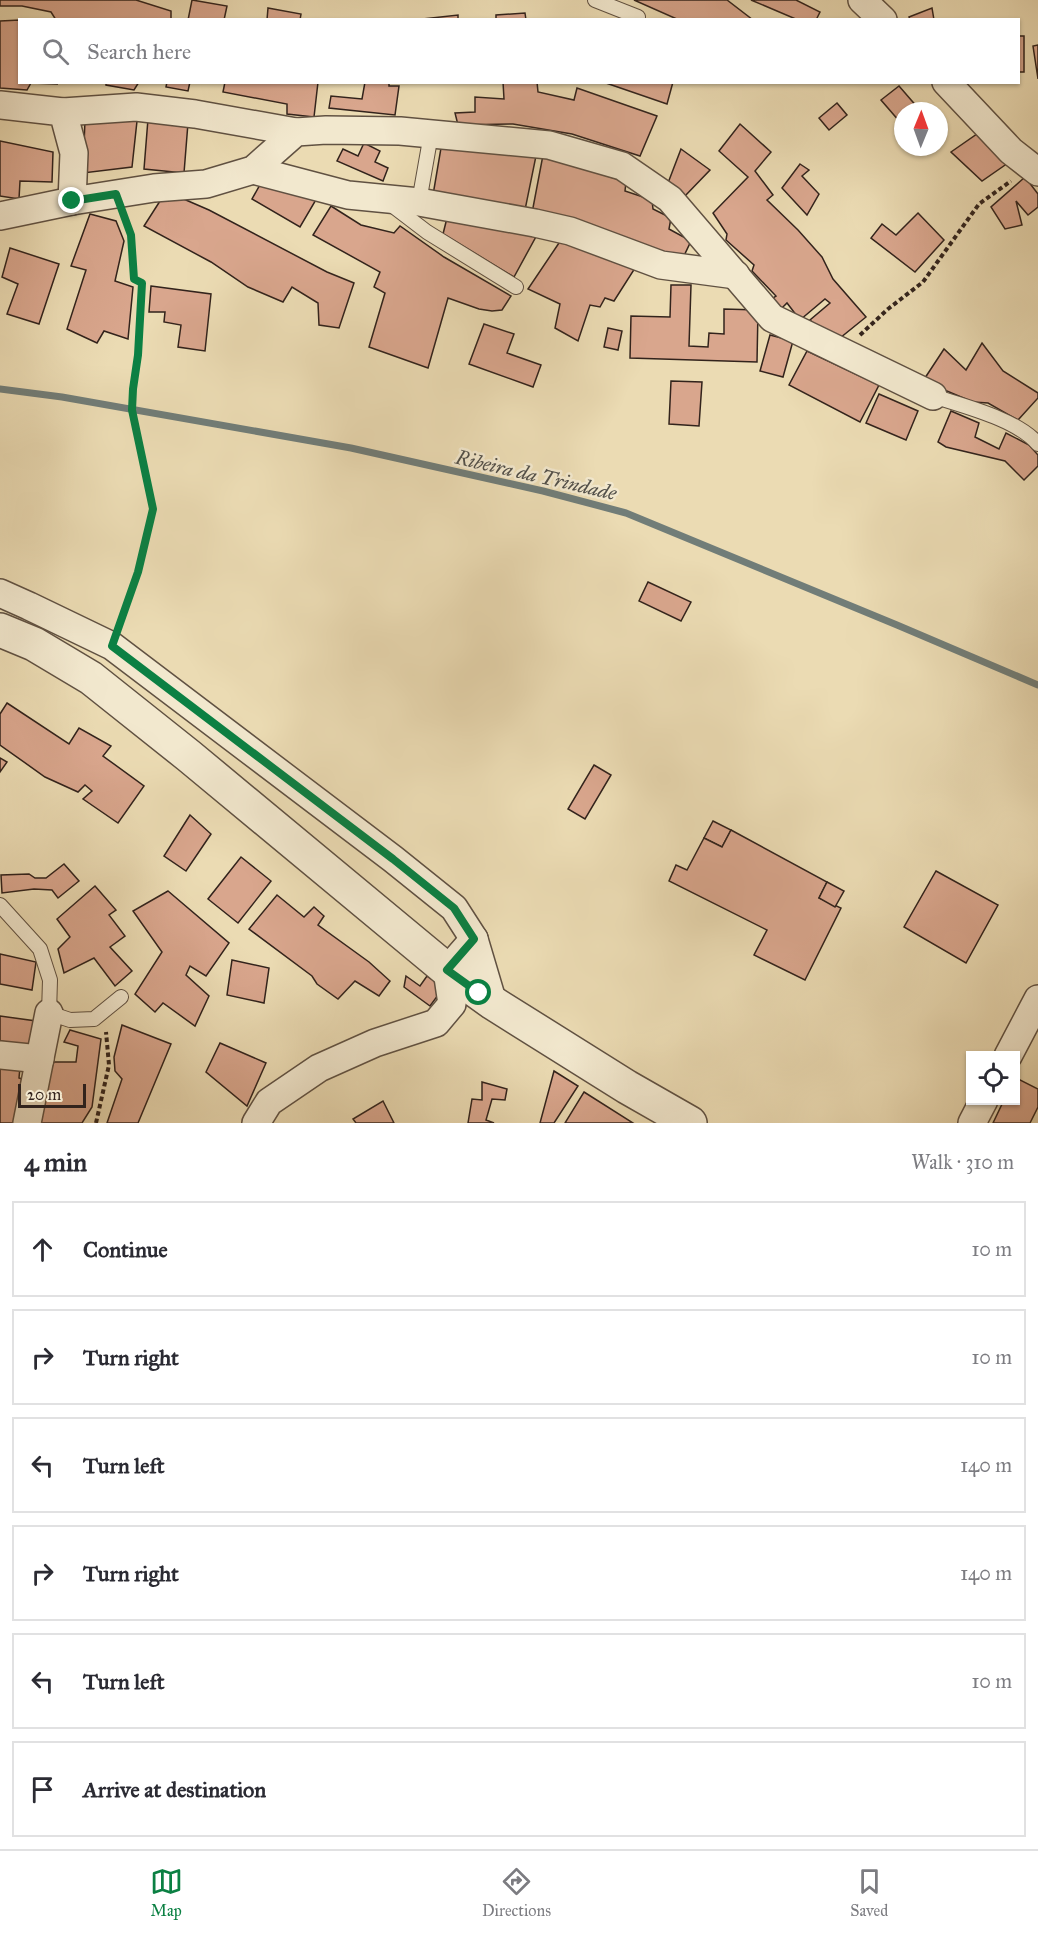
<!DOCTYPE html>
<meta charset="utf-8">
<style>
:root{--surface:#fff;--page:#f2f2f3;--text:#2b2b33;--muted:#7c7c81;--line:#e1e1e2;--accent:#0b8043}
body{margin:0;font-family:"IM FELL Great Primer",serif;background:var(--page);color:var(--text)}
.controls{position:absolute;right:18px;bottom:18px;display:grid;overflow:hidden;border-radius:0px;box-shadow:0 2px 4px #0004}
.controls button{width:54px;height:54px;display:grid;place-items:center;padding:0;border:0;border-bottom:2px solid var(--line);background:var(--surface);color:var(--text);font:30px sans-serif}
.compass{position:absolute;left:894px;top:102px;width:54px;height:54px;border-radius:50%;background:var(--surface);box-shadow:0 2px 4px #0004;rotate:1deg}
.scale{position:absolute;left:18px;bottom:15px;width:68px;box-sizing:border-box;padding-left:6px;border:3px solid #32231c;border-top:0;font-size:16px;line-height:21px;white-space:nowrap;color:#32231c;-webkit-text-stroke:4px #f2e8ce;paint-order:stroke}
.stop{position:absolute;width:18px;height:18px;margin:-14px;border:4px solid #0b8043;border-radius:50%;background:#fff}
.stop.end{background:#0b8043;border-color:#fff;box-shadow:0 2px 6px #0008}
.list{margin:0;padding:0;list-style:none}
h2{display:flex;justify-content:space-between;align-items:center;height:78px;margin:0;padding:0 24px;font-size:26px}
h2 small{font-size:20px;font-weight:400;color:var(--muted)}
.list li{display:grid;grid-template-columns:39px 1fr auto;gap:18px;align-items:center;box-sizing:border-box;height:96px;margin:0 12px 12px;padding:0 12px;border:2px solid var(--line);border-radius:0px}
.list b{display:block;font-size:22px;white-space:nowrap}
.list em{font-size:20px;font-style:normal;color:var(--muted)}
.icon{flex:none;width:33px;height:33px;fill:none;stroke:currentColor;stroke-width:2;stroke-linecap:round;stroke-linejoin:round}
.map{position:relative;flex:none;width:1038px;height:1123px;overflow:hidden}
.search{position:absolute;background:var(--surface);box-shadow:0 2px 4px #0004;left:18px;right:18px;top:18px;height:66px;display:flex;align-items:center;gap:15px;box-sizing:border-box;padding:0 21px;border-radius:0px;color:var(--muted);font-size:22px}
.sheet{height:726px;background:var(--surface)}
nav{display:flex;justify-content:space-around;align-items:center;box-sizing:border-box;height:84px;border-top:2px solid var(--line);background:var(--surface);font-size:16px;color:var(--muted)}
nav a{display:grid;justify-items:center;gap:3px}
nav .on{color:var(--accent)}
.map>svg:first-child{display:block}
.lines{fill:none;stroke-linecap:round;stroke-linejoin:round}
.stream{stroke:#717d78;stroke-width:7}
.building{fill:#d9a68d;stroke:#32231c;stroke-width:1.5}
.service-casing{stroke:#605142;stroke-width:16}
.minor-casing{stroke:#605142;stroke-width:30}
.tertiary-casing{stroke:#605142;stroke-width:36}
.path{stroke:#32231c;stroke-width:4;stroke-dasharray:4.5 3;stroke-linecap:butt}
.service{stroke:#f2e8ce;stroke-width:14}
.minor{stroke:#f2e8ce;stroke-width:27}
.tertiary{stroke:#f2e8ce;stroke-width:33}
.route{stroke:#0b8043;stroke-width:8}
.labels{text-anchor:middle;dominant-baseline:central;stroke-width:5;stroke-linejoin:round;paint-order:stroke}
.water-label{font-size:20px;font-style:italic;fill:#52504a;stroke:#f2e8ce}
</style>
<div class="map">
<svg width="1038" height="1123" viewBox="0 0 1038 1123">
<rect width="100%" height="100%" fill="#ebdbb3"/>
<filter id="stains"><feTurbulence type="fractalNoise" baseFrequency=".00333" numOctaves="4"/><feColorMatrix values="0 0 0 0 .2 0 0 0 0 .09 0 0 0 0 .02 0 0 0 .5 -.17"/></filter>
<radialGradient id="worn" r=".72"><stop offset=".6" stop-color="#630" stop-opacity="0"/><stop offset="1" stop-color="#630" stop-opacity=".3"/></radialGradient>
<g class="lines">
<polyline class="stream" points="0,389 62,397 351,448 543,491 626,513 897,625 1038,685"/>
</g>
<g class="building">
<polygon points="0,0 136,0 171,11 171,20 56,20 51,12 22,6 0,6"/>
<polygon points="192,0 227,6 224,20 188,20"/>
<polygon points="634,0 727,0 753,20 679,20"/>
<polygon points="751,0 796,0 820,12 816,20 798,20"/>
<polygon points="268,8 301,14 300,20 267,20"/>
<polygon points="932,8 934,20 910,20 909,17"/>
<polygon points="525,13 526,20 496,20 496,15"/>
<polygon points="458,15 458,20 423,20 423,19"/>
<polygon points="20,20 20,82 58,84 31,83 27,90 0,88 0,21"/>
<rect x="1018" y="36" width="6" height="36"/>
<polygon points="1038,45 1038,79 1033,46"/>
<polygon points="106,82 139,82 134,90 106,85"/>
<polygon points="167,82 190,82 188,91 166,87"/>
<polygon points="225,82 318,82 314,117 287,114 287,104 223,92"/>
<polygon points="365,82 389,82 389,86 399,86 395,115 329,108 331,96 362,99"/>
<polygon points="503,82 537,82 538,92 574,100 577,88 657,116 640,156 572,134 513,124 458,125 455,113 475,112 475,97 504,99"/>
<polygon points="603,82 673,82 667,104"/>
<polygon points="899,86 918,108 914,111 903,111 903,120 900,122 881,100"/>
<polygon points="837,103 847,115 829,130 819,118"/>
<polygon points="85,119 137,121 132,167 83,173"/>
<polygon points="148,119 188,123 184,173 144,169"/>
<polygon points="740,124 771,152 755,171 773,195 767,200 798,230 822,257 833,279 866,317 835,342 810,320 830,303 825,299 800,320 787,303 779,311 770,300 776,296 752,271 754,265 726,240 727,234 713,213 748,177 719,151"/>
<polygon points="977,134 1008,163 982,181 951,152"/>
<polygon points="0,141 53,152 52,182 20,181 19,199 0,196"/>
<polygon points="442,142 536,156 525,210 433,195"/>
<polygon points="364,143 380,151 375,162 388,168 383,181 337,161 343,149 358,156"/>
<polygon points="681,149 710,170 684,197 668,183"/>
<polygon points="543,155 626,182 625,191 652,200 653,209 671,218 669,229 691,241 682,260 532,213"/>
<polygon points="800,164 809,170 802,176 819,194 807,215 782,188"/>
<polygon points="1025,177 1038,194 1038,207 1028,215 1016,201 1022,225 1005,229 991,207"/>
<polygon points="261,183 317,198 300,227 252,199"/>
<polygon points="179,197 209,210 327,272 354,283 339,328 319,325 318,303 292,287 283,302 248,287 211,262 144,226 160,201"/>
<polygon points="331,206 361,225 394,233 400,226 444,257 511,296 502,310 492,311 479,309 448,298 428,368 369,347 385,293 374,287 380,272 313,235"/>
<polygon points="918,213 944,240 915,272 871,238 882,224 896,235"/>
<polygon points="90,214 116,221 124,241 115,281 133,287 128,339 104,331 97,343 67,329 86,270 71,266"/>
<polygon points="448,214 538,233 514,277 443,234"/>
<polygon points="561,240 637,265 614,301 605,298 600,307 590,305 578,341 555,328 560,304 528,289"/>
<polygon points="10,248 59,264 39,324 7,314 18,284 2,277"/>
<polygon points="671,285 691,285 689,346 708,347 709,333 724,334 724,309 758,310 757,362 630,358 631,316 670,317"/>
<polygon points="151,286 211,294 205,351 178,347 181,325 164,322 165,312 149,312"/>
<polygon points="484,324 514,334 507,353 541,365 533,387 469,364"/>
<polygon points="608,328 622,331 618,350 604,347"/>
<polygon points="770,335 793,341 783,377 760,371"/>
<polygon points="982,343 1003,371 1038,393 1038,398 1018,420 988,403 973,402 923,381 944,349 966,370"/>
<polygon points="807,351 879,385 860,422 789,385"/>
<polygon points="671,381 702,382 699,426 669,424"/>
<polygon points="879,394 918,411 906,440 866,423"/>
<polygon points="951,411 979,423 975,437 999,449 1006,433 1029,445 1038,455 1038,466 1024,480 1005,461 946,447 938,442"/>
<polygon points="648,582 691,602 681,621 639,601"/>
<polygon points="7,703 69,744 79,728 111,746 103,756 144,786 118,823 83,799 92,791 85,785 78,792 45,777 0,745 0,714"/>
<polygon points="0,758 7,762 0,772"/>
<polygon points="594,765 611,775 585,819 568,809"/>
<polygon points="190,815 211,834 186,871 164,856"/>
<polygon points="713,821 731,830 722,847 704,838"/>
<polygon points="731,830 827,882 819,898 841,908 805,980 754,955 767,930 669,881 676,865 687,870 704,838 722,847"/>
<polygon points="241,857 271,881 238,923 208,899"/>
<polygon points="64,864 79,881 58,898 52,890 34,889 2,893 1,875 29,874 35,878 46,878"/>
<polygon points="936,871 998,905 966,963 904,927"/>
<polygon points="827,882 844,891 835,907 819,898"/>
<polygon points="95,886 116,910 109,915 125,936 110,947 132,971 115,986 94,958 64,973 58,949 70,937 57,919"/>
<polygon points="168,891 229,943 206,976 190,966 186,975 209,996 195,1026 163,1003 155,1012 135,994 162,952 133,911"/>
<polygon points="277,895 304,917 314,907 324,916 318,925 369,962 390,981 379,996 355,981 338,999 317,984 312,976 249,929"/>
<polygon points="0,954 36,962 32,990 0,984"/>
<polygon points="232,960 269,968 264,1003 227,995"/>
<polygon points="406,976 420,986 427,976 444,987 430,1006 404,987"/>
<polygon points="0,1016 36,1021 32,1046 0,1041"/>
<polygon points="122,1025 171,1044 138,1123 107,1123 122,1079 115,1071 114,1057"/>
<polygon points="70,1030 101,1039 92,1107 82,1123 36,1123 50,1062 76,1062 78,1046 64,1042"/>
<polygon points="220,1043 266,1063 247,1106 206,1072"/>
<polygon points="0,1064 20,1067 19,1078 28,1081 16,1123 0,1123"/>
<polygon points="554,1071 578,1086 554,1123 540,1123"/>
<polygon points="1016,1078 1038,1089 1038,1107 1030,1123 993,1123 1004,1100 1016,1100"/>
<polygon points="482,1082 507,1089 505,1100 492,1099 486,1120 494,1123 468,1123 472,1099 482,1100"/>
<polygon points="584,1092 633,1123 565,1123"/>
<polygon points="383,1101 394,1123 356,1123 353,1119"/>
</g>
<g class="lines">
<g class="service-casing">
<g id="service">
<polyline points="595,0 638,17"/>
<polyline points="419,202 431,134"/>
<polyline points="389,203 427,232 516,287"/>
<path d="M933,396C963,406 1017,419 1038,444"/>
<polyline points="0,905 40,949 50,980 49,1013 70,1020 94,1019 121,997"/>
</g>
</g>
<g class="minor-casing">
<g id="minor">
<polyline points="862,0 883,20"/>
<polyline points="946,82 1011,151 1038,172"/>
<polyline points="0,105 63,112 74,153 72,201"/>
<polyline points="63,112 136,107 195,114 296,132"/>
<polyline points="253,170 348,195 419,202 535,223 570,231 661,265 736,275"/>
<polyline points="0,216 72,201 154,188 206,184 253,170 296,132 326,130 400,131 549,145 622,166 670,199 772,318 933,396"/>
<polyline points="0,593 29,606 112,646 393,859 454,908 474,939 493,1003"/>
<polyline points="0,1055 40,1059"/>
<polyline points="1008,1056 1038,999"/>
<polyline points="27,1123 49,1013"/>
<polyline points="256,1123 269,1102 319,1068 375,1043 436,1023 452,1004 447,970 474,939"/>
<polyline points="972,1123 984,1100"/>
</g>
</g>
<g class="tertiary-casing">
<polyline id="tertiary" points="0,630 34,644 91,678 189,756 447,970 493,1003 627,1087 690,1123"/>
</g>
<g class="path">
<polyline points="860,335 888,309 923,282 979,204 1011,181"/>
<polyline points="119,625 138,572 153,509 132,410 133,389 138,355 142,283 134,279 131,235 125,217"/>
<polyline points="96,1123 109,1065 106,1032"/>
</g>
<use href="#service" class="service"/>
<use href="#minor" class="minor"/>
<use href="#tertiary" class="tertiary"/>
</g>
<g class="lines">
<polyline class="route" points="72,201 116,194 131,235 134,279 142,283 138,355 133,389 132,410 153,509 138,572 112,646 393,859 454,908 474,939 447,970 479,993"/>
</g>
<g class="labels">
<g class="water-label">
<text transform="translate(536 475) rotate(13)">Ribeira da Trindade</text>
</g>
</g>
<rect width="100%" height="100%" filter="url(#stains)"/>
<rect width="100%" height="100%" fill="url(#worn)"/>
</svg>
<div class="controls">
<button><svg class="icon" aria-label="locate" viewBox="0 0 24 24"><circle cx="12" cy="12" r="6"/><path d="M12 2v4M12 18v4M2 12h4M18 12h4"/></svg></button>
</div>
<svg class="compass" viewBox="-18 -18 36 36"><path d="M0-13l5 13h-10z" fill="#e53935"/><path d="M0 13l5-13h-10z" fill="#7c7c81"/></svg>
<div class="scale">20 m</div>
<div class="stop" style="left:479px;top:993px"></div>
<div class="stop end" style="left:72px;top:201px"></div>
<div class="search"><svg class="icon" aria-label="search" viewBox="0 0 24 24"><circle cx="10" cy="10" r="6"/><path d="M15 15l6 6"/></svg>Search here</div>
</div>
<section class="sheet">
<h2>4 min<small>Walk · 310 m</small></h2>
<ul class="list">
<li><svg class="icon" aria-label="ahead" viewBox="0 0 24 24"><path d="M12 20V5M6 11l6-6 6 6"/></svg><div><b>Continue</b></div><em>10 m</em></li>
<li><svg class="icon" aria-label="right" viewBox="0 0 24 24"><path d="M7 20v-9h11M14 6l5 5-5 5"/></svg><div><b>Turn right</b></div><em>10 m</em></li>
<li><svg class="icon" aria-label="left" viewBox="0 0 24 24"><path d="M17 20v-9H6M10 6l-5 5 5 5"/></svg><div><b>Turn left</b></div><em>140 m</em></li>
<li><svg class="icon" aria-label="right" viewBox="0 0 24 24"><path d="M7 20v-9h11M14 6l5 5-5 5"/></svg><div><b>Turn right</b></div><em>140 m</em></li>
<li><svg class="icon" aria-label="left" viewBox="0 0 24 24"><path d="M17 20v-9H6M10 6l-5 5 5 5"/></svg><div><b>Turn left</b></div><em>10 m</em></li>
<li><svg class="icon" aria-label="arrive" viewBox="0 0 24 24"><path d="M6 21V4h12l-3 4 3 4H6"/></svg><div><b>Arrive at destination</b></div></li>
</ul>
</section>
<nav>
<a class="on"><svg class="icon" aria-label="map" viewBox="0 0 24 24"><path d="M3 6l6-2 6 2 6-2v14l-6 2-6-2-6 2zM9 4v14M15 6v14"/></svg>Map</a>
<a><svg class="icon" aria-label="directions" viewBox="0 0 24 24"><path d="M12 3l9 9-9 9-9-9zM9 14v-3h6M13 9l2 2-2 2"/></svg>Directions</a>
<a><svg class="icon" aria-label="saved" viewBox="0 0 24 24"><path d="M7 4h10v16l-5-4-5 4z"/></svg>Saved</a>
</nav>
